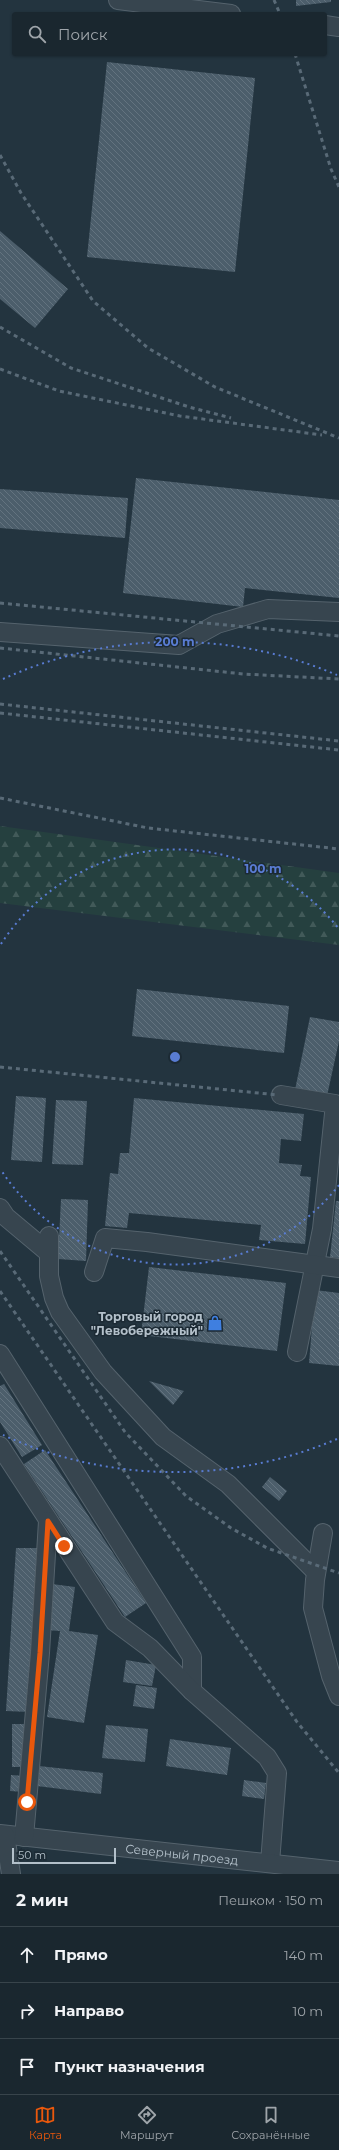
<!DOCTYPE html>
<html lang="ru">
<meta charset="utf-8">
<style>
:root{--surface:#1a272f;--page:#27333b;--text:#f1f3f6;--muted:#9fa5aa;--line:#38444b;--accent:#ea580c}
body{margin:0;font-family:Montserrat,sans-serif;background:var(--page);color:var(--text)}
.scale{position:absolute;left:12px;bottom:10px;width:104px;box-sizing:border-box;padding-left:4px;border:2px solid #b3c0ca;border-top:0;font-size:11px;line-height:14px;white-space:nowrap;color:#b3c0ca;-webkit-text-stroke:3px #1c2a34;paint-order:stroke}
.stop{position:absolute;width:12px;height:12px;margin:-9px;border:3px solid #ea580c;border-radius:50%;background:#fff}
.stop.end{background:#ea580c;border-color:#fff;box-shadow:0 1px 4px #0008}
.list{margin:0;padding:0;list-style:none}
h2{display:flex;justify-content:space-between;align-items:center;height:52px;margin:0;padding:0 16px;font-size:17px}
h2 small{font-size:13px;font-weight:400;color:var(--muted)}
.list li{display:grid;grid-template-columns:26px 1fr auto;gap:12px;align-items:center;box-sizing:border-box;height:56px;padding:0 16px;border-top:1px solid var(--line)}
.list b{display:block;font-size:15px;white-space:nowrap}
.list em{font-size:13px;font-style:normal;color:var(--muted)}
.icon{flex:none;width:22px;height:22px;fill:none;stroke:currentColor;stroke-width:2;stroke-linecap:round;stroke-linejoin:round}
.map{position:relative;flex:none;width:339px;height:1874px;overflow:hidden}
.search{position:absolute;background:var(--surface);box-shadow:0 1px 3px #0004;left:12px;right:12px;top:12px;height:44px;display:flex;align-items:center;gap:10px;box-sizing:border-box;padding:0 14px;border-radius:4px;color:var(--muted);font-size:15px}
.sheet{height:220px;background:var(--surface)}
nav{display:flex;justify-content:space-around;align-items:center;box-sizing:border-box;height:56px;border-top:1px solid var(--line);background:var(--surface);font-size:11px;color:var(--muted)}
nav a{display:grid;justify-items:center;gap:2px}
nav .on{color:var(--accent)}
.map>svg:first-child{display:block}
.forest{fill:url(#forest-firs)}
.building{fill:url(#building-back-hatch)}
.lines{fill:none;stroke-linecap:round;stroke-linejoin:round}
.minor-casing{stroke:#55636d;stroke-width:20}
.minor{stroke:#37454f;stroke-width:18}
.rail{stroke:#596a77;stroke-width:3;stroke-dasharray:4 4;stroke-linecap:butt}
.route{stroke:#ea580c;stroke-width:5}
.ring{fill:none;stroke:#597cd2;stroke-width:2;stroke-dasharray:2 4}
.labels{text-anchor:middle;dominant-baseline:central;stroke-width:3;stroke-linejoin:round;paint-order:stroke}
.poi-label{font-size:12px;font-weight:bold;fill:#b3c0ca;stroke:#1c2a34;text-anchor:end}
.street-label{font-size:12px;fill:#b3c0ca;stroke:#1c2a34}
.centre{fill:#597cd2;stroke:#1c2a34;stroke-width:2}
.ring-label{font-size:12px;text-anchor:middle;font-weight:bold;fill:#597cd2;stroke:#1c2a34;stroke-width:3;stroke-linejoin:round;paint-order:stroke}
</style>
<div class="map">
<svg width="339" height="1874" viewBox="0 0 339 1874">
<defs>
<pattern id="forest-firs" width="22" height="20" patternUnits="userSpaceOnUse"><rect width="22" height="20" fill="#25403f"/><path d="M5 1l3.5 6h-7zM16 11l3.5 6h-7z" fill="#425a59"/></pattern>
<pattern id="building-back-hatch" width="6" height="6" patternUnits="userSpaceOnUse"><rect width="6" height="6" fill="#4c5e6b"/><path d="M-1 5l2 2M0 0l6 6M5-1l2 2" fill="none" stroke="#63737f"/></pattern>
</defs>
<rect width="100%" height="100%" fill="#23343f"/>
<polygon class="forest" points="0,826 339,873 339,945 0,903"/>
<g class="building">
<polygon points="296,0 331,0 331,2 296,6"/>
<polygon points="107,62 255,78 235,272 87,257"/>
<polygon points="0,231 68,289 35,328 0,299"/>
<polygon points="136,478 339,500 339,598 245,588 243,607 123,593"/>
<polygon points="0,489 128,498 125,538 0,528"/>
<polygon points="137,989 289,1006 284,1053 132,1036"/>
<polygon points="310,1017 339,1022 339,1041 327,1096 295,1090"/>
<polygon points="16,1096 46,1098 42,1162 11,1160"/>
<polygon points="134,1098 304,1114 301,1141 281,1139 279,1163 302,1165 300,1176 311,1177 305,1244 259,1240 261,1225 129,1213 127,1228 105,1226 110,1173 118,1174 120,1153 129,1153"/>
<polygon points="56,1100 87,1101 83,1165 52,1164"/>
<polygon points="61,1199 88,1200 86,1261 58,1259"/>
<polygon points="336,1201 339,1201 339,1258 330,1257"/>
<polygon points="149,1267 286,1283 277,1351 141,1335"/>
<polygon points="315,1290 339,1293 339,1366 309,1363"/>
<polygon points="149,1381 184,1391 173,1405"/>
<polygon points="4,1384 42,1445 22,1457 0,1422 0,1386"/>
<polygon points="45,1450 146,1603 125,1617 24,1464"/>
<polygon points="270,1477 287,1491 279,1501 262,1487"/>
<polygon points="16,1548 39,1548 29,1712 6,1711"/>
<polygon points="52,1584 75,1587 69,1631 98,1635 84,1723 47,1717 60,1631 46,1630"/>
<polygon points="126,1660 156,1665 152,1686 123,1682"/>
<polygon points="136,1685 157,1688 154,1709 133,1706"/>
<rect x="12" y="1724" width="15" height="43"/>
<polygon points="106,1725 148,1729 145,1762 102,1758"/>
<polygon points="170,1739 231,1748 227,1775 166,1766"/>
<polygon points="39,1766 103,1773 101,1794 37,1786"/>
<polygon points="11,1775 25,1776 24,1792 10,1791"/>
<polygon points="244,1780 266,1783 264,1799 242,1796"/>
</g>
<g class="lines">
<g class="minor-casing">
<g id="minor">
<polyline points="118,0 231,14"/>
<polyline points="325,25 339,27"/>
<polyline points="0,632 179,645 217,624 268,609 339,612"/>
<polyline points="281,1095 335,1104 322,1229 297,1352"/>
<polyline points="0,1208 6,1217 49,1253"/>
<polyline points="49,1236 49,1276 54,1298 60,1312 103,1372 163,1437 228,1484 316,1572"/>
<polyline points="94,1272 105,1238 147,1242 339,1268"/>
<polyline points="0,1354 192,1657 192,1691"/>
<polyline points="0,1446 115,1622 150,1648 192,1691 267,1757 277,1773 270,1863"/>
<polyline points="323,1533 315,1580 313,1608 331,1676 339,1696"/>
<path id="s1" d="M0,1834L339,1871"/>
<polyline points="5,1835 11,1874"/>
<polyline points="24,1837 40,1653 48,1521"/>
</g>
</g>
<use href="#minor" class="minor"/>
<g class="rail">
<polyline points="274,0 280,14"/>
<polyline points="295,54 331,169 339,187"/>
<polyline points="0,155 21,193 93,301 148,348 215,387 339,438"/>
<polyline points="0,327 71,368 189,407 231,418"/>
<polyline points="0,369 59,391 180,416 322,435"/>
<polyline points="0,603 339,636"/>
<polyline points="0,648 243,674 339,679"/>
<polyline points="0,704 339,741"/>
<polyline points="0,713 339,750"/>
<polyline points="0,798 148,828 339,849"/>
<polyline points="0,1067 278,1095"/>
<polyline points="0,1251 125,1432 186,1496 231,1528 267,1548 339,1573"/>
<polyline points="0,1291 297,1722 339,1773"/>
</g>
</g>
<g class="lines">
<polyline class="route" points="27,1802 40,1653 48,1521 64,1546"/>
</g>
<g class="ring">
<path d="M339 1185A208 208 0 0 1 1 1170M1 944A208 208 0 0 1 339 929"/>
<path d="M337 1439A415 415 0 0 1 3 1435M3 679A415 415 0 0 1 337 675"/>
</g>
<defs>
<g id="shop-bare" transform="scale(1.2)"><path d="M-5-2.5h2.3a2.7 3.5 0 0 1 5.4 0H5L5.5 6h-11ZM-1.5-2.5h3a1.5 2.3 0 0 0-3 0Z" fill="#3f7fe0" stroke="#1c2a34" stroke-width="2.5" paint-order="stroke"/></g>
</defs>
<g fill-rule="evenodd">
<use href="#shop-bare" x="215" y="1323"/>
</g>
<g class="labels">
<g class="poi-label">
<text x="203" y="1316">Торговый город<tspan x="203" dy="14">"Левобережный"</tspan></text>
</g>
<g class="street-label">
<text stroke="none"><textPath href="#s1" startOffset="183">Северный проезд</textPath></text>
</g>
</g>
<circle cx="175" cy="1057" r="6" class="centre"/>
<g class="ring-label">
<text x="175" y="646">200 m</text>
<text x="263" y="873">100 m</text>
</g>
</svg>
<div class="scale">50 m</div>
<div class="stop" style="left:27px;top:1802px"></div>
<div class="stop end" style="left:64px;top:1546px"></div>
<div class="search"><svg class="icon" aria-label="search" viewBox="0 0 24 24"><circle cx="10" cy="10" r="6"/><path d="M15 15l6 6"/></svg>Поиск</div>
</div>
<section class="sheet">
<h2>2 мин<small>Пешком · 150 m</small></h2>
<ul class="list">
<li><svg class="icon" aria-label="ahead" viewBox="0 0 24 24"><path d="M12 20V5M6 11l6-6 6 6"/></svg><div><b>Прямо</b></div><em>140 m</em></li>
<li><svg class="icon" aria-label="right" viewBox="0 0 24 24"><path d="M7 20v-9h11M14 6l5 5-5 5"/></svg><div><b>Направо</b></div><em>10 m</em></li>
<li><svg class="icon" aria-label="arrive" viewBox="0 0 24 24"><path d="M6 21V4h12l-3 4 3 4H6"/></svg><div><b>Пункт назначения</b></div></li>
</ul>
</section>
<nav>
<a class="on"><svg class="icon" aria-label="map" viewBox="0 0 24 24"><path d="M3 6l6-2 6 2 6-2v14l-6 2-6-2-6 2zM9 4v14M15 6v14"/></svg>Карта</a>
<a><svg class="icon" aria-label="directions" viewBox="0 0 24 24"><path d="M12 3l9 9-9 9-9-9zM9 14v-3h6M13 9l2 2-2 2"/></svg>Маршрут</a>
<a><svg class="icon" aria-label="saved" viewBox="0 0 24 24"><path d="M7 4h10v16l-5-4-5 4z"/></svg>Сохранённые</a>
</nav>
